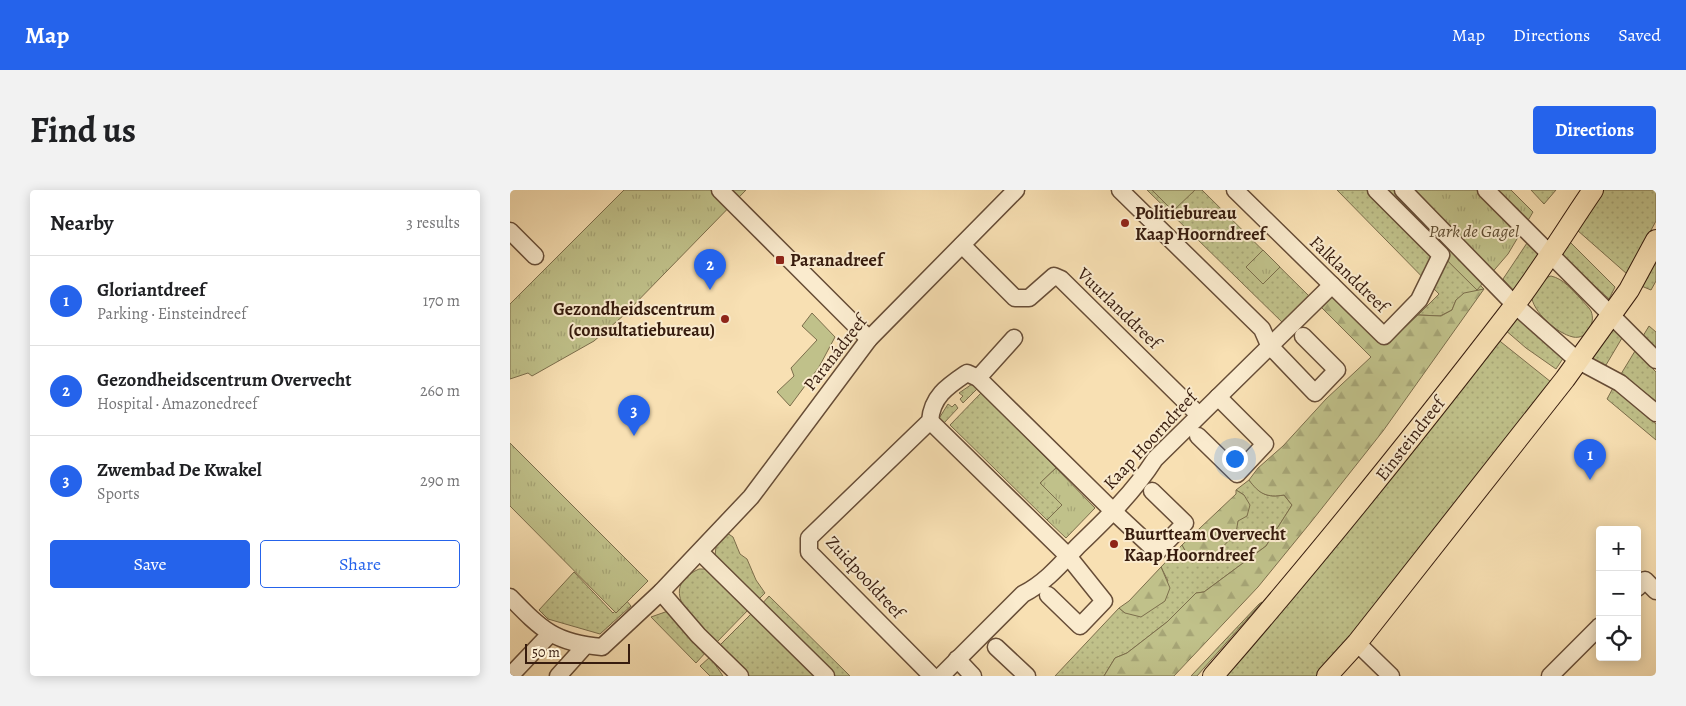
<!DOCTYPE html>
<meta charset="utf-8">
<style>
:root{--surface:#fff;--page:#f2f2f2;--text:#202124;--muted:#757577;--line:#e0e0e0;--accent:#2563eb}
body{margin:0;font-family:Alegreya,serif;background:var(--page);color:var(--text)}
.controls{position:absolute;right:15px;bottom:15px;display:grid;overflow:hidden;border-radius:5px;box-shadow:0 2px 12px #0003}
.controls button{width:45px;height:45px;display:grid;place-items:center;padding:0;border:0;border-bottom:1px solid var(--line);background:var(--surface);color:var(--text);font:25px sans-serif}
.scale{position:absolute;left:15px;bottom:12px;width:105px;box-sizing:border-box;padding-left:5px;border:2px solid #371c0e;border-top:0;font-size:14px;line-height:18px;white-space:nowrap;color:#371c0e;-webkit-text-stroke:4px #faebce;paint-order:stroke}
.you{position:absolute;left:724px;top:268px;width:18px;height:18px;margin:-12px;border:4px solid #fff;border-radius:50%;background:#1a73e8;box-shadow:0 0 0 8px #1a73e833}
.badge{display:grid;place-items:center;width:32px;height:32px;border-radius:50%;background:var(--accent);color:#fff;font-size:16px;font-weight:700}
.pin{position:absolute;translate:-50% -41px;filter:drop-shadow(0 1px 2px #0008)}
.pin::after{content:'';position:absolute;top:26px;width:18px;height:15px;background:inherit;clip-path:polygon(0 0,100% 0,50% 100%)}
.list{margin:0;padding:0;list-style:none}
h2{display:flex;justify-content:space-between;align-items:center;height:65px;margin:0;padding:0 20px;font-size:21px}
h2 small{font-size:16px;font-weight:400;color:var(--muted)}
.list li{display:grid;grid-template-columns:32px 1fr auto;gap:15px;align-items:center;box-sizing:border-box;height:90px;padding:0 20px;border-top:1px solid var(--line)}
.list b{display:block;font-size:19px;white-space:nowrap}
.list p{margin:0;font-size:16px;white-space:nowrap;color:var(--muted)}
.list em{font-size:16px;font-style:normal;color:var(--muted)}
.actions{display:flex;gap:10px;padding:15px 20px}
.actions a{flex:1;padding:11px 0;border:1px solid var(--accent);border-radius:5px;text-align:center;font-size:18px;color:var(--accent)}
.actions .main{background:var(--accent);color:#fff}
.icon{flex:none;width:28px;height:28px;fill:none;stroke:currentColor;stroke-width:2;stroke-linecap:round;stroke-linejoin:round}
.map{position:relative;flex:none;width:1146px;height:486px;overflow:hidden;border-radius:5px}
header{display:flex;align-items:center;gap:30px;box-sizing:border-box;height:70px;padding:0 25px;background:var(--accent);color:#fff}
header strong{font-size:24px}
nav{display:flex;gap:28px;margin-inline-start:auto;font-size:18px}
.intro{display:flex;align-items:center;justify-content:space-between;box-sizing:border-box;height:120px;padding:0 30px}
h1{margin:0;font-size:35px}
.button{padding:12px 22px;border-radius:5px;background:var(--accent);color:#fff;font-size:18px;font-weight:700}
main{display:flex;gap:30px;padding:0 30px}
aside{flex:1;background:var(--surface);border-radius:5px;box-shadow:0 2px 12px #0003}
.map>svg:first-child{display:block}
.grass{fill:url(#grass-dots);stroke:#7c6e4c}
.forest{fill:url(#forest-firs);stroke:#7c6e4c}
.park{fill:url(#park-tufts);stroke:#7c6e4c}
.garden{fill:#c0c18a;stroke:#7c6e4c}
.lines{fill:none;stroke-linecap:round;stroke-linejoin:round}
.minor-casing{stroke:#674d37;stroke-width:19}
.major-casing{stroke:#371c0e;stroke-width:22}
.minor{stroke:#faebce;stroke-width:16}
.major{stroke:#f8e0b3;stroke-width:20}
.poi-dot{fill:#8f2418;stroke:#faebce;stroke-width:2}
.labels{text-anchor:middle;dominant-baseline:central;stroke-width:4;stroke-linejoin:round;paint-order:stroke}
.poi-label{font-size:18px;font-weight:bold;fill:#371c0e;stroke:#faebce;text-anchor:start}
.park-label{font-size:18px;font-style:italic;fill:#604e33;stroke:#faebce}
.street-label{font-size:18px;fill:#371c0e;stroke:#faebce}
</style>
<header>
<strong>Map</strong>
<nav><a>Map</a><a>Directions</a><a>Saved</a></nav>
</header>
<div class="intro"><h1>Find us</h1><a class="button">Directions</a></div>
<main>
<aside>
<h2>Nearby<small>3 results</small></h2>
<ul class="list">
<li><span class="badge">1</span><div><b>Gloriantdreef</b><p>Parking · Einsteindreef</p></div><em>170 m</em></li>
<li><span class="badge">2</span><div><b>Gezondheidscentrum Overvecht</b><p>Hospital · Amazonedreef</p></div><em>260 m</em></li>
<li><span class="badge">3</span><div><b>Zwembad De Kwakel</b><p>Sports</p></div><em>290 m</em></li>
</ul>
<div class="actions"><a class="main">Save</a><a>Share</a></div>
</aside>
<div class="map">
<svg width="1146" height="486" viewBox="0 0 1146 486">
<defs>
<pattern id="grass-dots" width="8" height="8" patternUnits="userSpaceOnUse" patternTransform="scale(1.25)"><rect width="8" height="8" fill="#c0c18a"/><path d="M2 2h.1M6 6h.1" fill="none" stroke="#a6a576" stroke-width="1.8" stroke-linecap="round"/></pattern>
<pattern id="forest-firs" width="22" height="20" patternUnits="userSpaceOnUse" patternTransform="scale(1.25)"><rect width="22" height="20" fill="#c0c18a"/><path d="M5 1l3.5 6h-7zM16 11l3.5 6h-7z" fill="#a6a576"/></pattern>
<pattern id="park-tufts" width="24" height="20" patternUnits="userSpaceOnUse" patternTransform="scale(1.25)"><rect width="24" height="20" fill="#c0c18a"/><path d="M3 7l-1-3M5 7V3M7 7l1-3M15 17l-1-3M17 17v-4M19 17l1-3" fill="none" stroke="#a6a576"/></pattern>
</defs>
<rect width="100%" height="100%" fill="#f8e0b3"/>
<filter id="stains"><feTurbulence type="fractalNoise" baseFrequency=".004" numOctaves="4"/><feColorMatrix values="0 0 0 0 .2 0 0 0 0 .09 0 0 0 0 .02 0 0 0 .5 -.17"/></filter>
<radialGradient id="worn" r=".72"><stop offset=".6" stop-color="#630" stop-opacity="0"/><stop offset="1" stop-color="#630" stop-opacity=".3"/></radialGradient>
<g class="grass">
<polygon points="637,0 692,0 802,109 775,135"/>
<polygon points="827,0 875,0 974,99 954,104 946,110 942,120 930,126 908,125 929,104"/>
<polygon points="1021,0 1046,0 1034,14"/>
<polygon points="1093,0 1146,0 1146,31 1117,84 1067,40"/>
<polygon points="1059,51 1105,97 1099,109 1050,64"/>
<polygon points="1017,53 1030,66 1004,101 993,89"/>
<polygon points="1146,63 1146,91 1141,100 1129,95"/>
<path d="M1041,86C1054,89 1062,100 1071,109C1074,113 1079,117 1081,121C1086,133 1077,150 1063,147C1046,143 1023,122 1021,105L1034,88Z"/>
<polygon points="1007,121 1054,167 1046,179 1016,158 994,139"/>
<polygon points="1139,136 1146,142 1146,159 1133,146"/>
<polygon points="1101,137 1112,148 1096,175 1077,171"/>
<polygon points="986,148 1041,192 812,482 807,486 710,486"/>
<polygon points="1125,161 1146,182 1146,211 1111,184"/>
<polygon points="465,192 470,196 453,213 450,209 453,206 449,203"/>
<polygon points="1103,198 1146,234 1146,250 1097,209"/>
<polygon points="471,203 546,278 530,293 552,315 537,330 440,235"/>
<polygon points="438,214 442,217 445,214 448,218 433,234 428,230"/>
<path d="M739,290C750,304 757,308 774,305L782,315L756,356L694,402L686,403L657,432L617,463L605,468L594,486H545L609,418L615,423L658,391L651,377L672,355L676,362C727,350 722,356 734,305L726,300Z"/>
<polygon points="217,343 223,347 230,364 237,369 246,390 255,403 247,411 205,366 206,357"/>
<path d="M189,379H199L241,417L205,454C186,433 145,399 189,379Z"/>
<polygon points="64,382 103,423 116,410 121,416 90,444 38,429 29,420"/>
<polygon points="259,406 340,486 323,486 251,415"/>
<polygon points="752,412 687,486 681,486 749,414"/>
<polygon points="245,420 311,486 236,486 208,457"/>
<polygon points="158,421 197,461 186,473 141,427"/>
<polygon points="200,467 213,486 200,486 190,476"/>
</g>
<g class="forest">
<path d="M974,99L873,241L801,332L748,397L664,486H594L605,468L617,463L657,432L686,403L694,402L756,356L782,315L774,305C757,308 749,304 739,290L748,278L773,256L816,209L861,167L810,116L823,106L876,155L908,125L931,126L942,120L946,110L954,103Z"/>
<polygon points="726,300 734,305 740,315 737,326 728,331 726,343 704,366 691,367 676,362 672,355 726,304"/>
<polygon points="651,377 660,398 655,411 631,427 615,423 609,418 619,411"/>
</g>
<g class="park">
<polygon points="114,0 236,0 114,125 84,151 22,186 18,183 0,189 0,114"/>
<polygon points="866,0 1001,0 1023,22 998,64 967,100"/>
<polygon points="753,60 770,77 753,94 736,77"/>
<polygon points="0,253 138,391 106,423 0,316"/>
<polygon points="546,278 585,318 556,348 537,330 552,315 530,293"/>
</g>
<g class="garden">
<polygon points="642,0 685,0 663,21"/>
<polygon points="302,123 325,147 309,177 280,216 267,202 284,186 281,178 307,150 292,136"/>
</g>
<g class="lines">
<g class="minor-casing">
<g id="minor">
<polyline points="210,0 359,149"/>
<polyline points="610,0 752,139 759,155 805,203 827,180 793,146"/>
<polyline points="725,0 874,146 909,110 931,65 866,0"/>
<polyline points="893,0 1005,115 1067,170 1110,193 1146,223"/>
<polyline points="976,0 1146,170"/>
<polyline points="0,41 25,66"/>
<polyline points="452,55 505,108 519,108 544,86 551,89 689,225"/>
<polyline points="468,188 504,148"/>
<polyline points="420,231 558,366 594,411 570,436 538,405"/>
<polyline points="688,246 727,284 755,254 708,207"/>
<polyline points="190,362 316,486"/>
<polyline points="1127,398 1135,390 1146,401"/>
<polyline points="151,402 188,445 230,486"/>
<path d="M0,407C32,440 45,453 92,457L151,402L241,307L359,149L506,0"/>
<polyline points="847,453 881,486"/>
<polyline points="486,457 517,486"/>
<polyline points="447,469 463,486"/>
<polyline points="0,486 40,444"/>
<polyline points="48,486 75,456"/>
<path d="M422,486L299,362V348L420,231C422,206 438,196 457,183L468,188L603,321L647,362L675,333L642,301"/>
<path d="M431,486L513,404C535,393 551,374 568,356C596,329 624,302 645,269L822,95"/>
<polyline points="1040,486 1090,436"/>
</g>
</g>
<g class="major-casing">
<g id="major">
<path d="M703,486C808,366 907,242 1004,116C1032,79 1057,38 1083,0"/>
<polyline points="817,486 847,453 1055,189 1119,100 1146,50"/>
</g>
</g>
<use href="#minor" class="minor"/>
<use href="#major" class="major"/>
</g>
<g class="poi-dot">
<circle cx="615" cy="33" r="5"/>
<rect x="265" y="65" width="10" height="10" rx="2.5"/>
<circle cx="215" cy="129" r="5"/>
<circle cx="604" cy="354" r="5"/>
</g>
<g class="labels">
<g class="poi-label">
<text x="625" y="23">Politiebureau<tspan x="625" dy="21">Kaap Hoorndreef</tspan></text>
<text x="280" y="70">Paranadreef</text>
<text x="205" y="119" text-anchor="end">Gezondheidscentrum<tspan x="205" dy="21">(consultatiebureau)</tspan></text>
<text x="614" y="344">Buurtteam Overvecht<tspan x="614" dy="21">Kaap Hoorndreef</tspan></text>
</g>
<g class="park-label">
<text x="964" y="41">Park de Gagel</text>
</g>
<g class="street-label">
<text transform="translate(839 84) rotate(44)">Falklanddreef</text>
<text transform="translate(609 118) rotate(44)">Vuurlanddreef</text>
<text transform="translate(325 163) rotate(-52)">Paranádreef</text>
<text transform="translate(900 249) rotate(-52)">Einsteindreef</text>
<text transform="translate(640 250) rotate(-47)">Kaap Hoorndreef</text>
<text transform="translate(355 387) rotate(47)">Zuidpooldreef</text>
</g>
</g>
<rect width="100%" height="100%" filter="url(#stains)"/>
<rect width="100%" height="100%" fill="url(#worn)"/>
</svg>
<div class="controls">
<button>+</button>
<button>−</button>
<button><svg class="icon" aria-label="locate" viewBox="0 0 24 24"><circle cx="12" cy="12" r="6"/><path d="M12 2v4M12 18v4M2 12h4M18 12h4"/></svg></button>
</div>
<div class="scale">50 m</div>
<div class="you"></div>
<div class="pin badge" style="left:1080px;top:290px">1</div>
<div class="pin badge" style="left:200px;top:100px">2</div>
<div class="pin badge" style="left:124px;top:246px">3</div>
</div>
</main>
